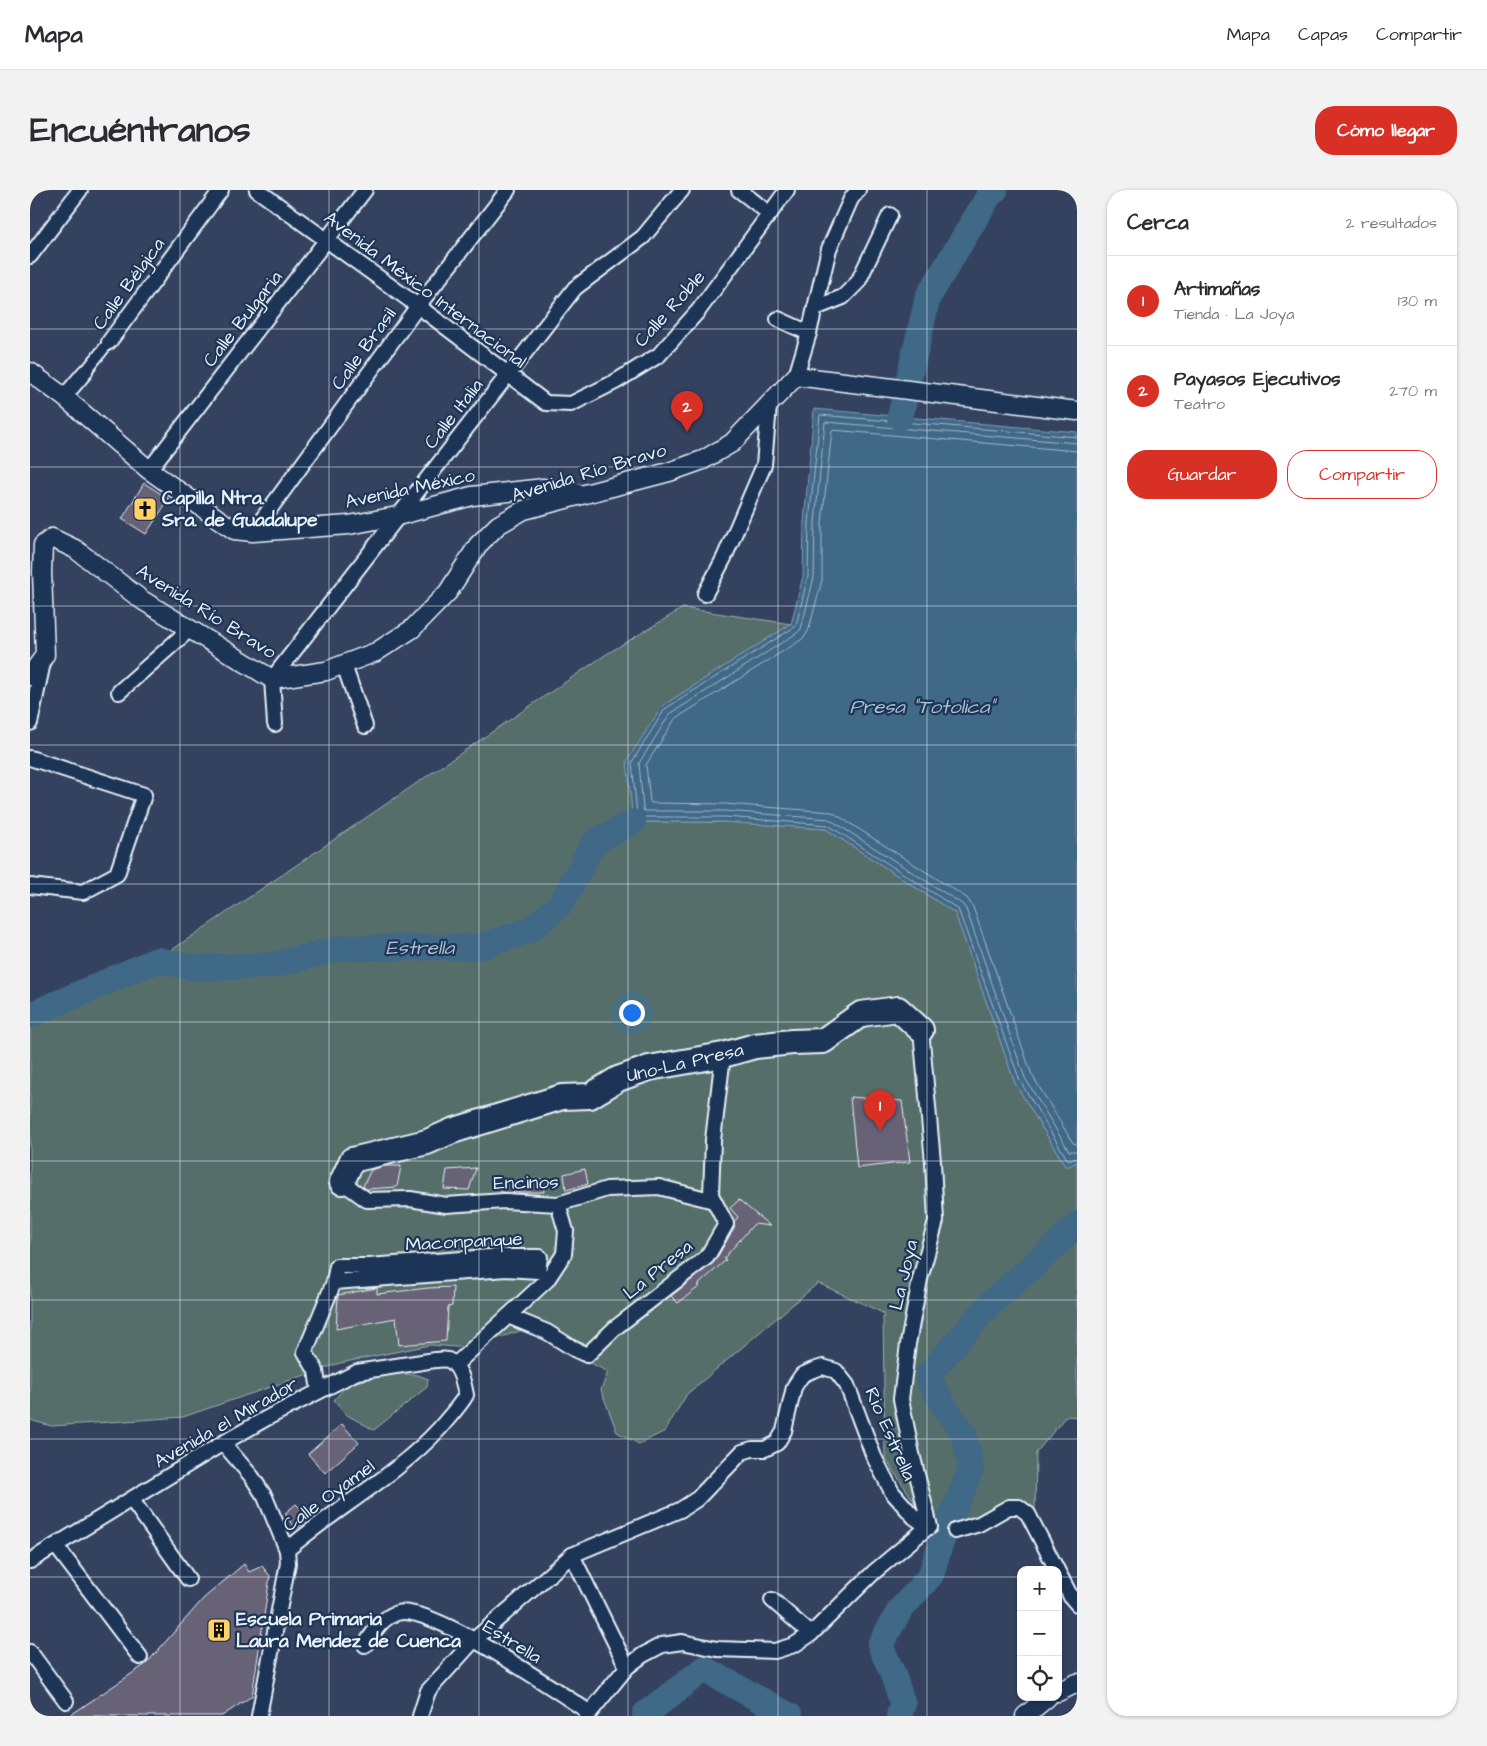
<!DOCTYPE html>
<html lang="es">
<meta charset="utf-8">
<style>
:root{--surface:#fff;--page:#f2f2f3;--text:#2b2b33;--muted:#7c7c81;--line:#e1e1e2;--accent:#d93025}
body{margin:0;font-family:"Architects Daughter",sans-serif;background:var(--page);color:var(--text)}
.controls{position:absolute;right:15px;bottom:15px;display:grid;overflow:hidden;border-radius:10px;box-shadow:0 1px 4px #0004}
.controls button{width:45px;height:45px;display:grid;place-items:center;padding:0;border:0;border-bottom:1px solid var(--line);background:var(--surface);color:var(--text);font:25px sans-serif}
.you{position:absolute;left:601px;top:822px;width:18px;height:18px;margin:-12px;border:4px solid #fff;border-radius:50%;background:#1a73e8;box-shadow:0 0 0 8px #1a73e833}
.badge{display:grid;place-items:center;width:32px;height:32px;border-radius:50%;background:var(--accent);color:#fff;font-size:16px;font-weight:700}
.pin{position:absolute;translate:-50% -41px;filter:drop-shadow(0 1px 2px #0008)}
.pin::after{content:'';position:absolute;top:26px;width:18px;height:15px;background:inherit;clip-path:polygon(0 0,100% 0,50% 100%)}
.list{margin:0;padding:0;list-style:none}
h2{display:flex;justify-content:space-between;align-items:center;height:65px;margin:0;padding:0 20px;font-size:21px}
h2 small{font-size:16px;font-weight:400;color:var(--muted)}
.list li{display:grid;grid-template-columns:32px 1fr auto;gap:15px;align-items:center;box-sizing:border-box;height:90px;padding:0 20px;border-top:1px solid var(--line)}
.list b{display:block;font-size:19px;white-space:nowrap}
.list p{margin:0;font-size:16px;white-space:nowrap;color:var(--muted)}
.list em{font-size:16px;font-style:normal;color:var(--muted)}
.actions{display:flex;gap:10px;padding:15px 20px}
.actions a{flex:1;padding:11px 0;border:1px solid var(--accent);border-radius:20px;text-align:center;font-size:18px;color:var(--accent)}
.actions .main{background:var(--accent);color:#fff}
.icon{flex:none;width:28px;height:28px;fill:none;stroke:currentColor;stroke-width:2;stroke-linecap:round;stroke-linejoin:round}
.map{position:relative;flex:none;width:1047px;height:1526px;overflow:hidden;border-radius:20px}
header{display:flex;align-items:center;gap:30px;box-sizing:border-box;height:70px;padding:0 25px;background:var(--surface);border-bottom:1px solid var(--line)}
header strong{font-size:24px}
nav{display:flex;gap:28px;margin-inline-start:auto;font-size:18px}
.intro{display:flex;align-items:center;justify-content:space-between;box-sizing:border-box;height:120px;padding:0 30px}
h1{margin:0;font-size:35px}
.button{padding:12px 22px;border-radius:20px;background:var(--accent);color:#fff;font-size:18px;font-weight:700}
main{display:flex;gap:30px;padding:0 30px}
aside{flex:1;background:var(--surface);border-radius:20px;box-shadow:0 1px 4px #0004}
.map>svg:first-child{display:block}
.green{fill:#556e6a;stroke:#9eb0b1}
.water{fill:#3f6787;stroke:#839eb4}
.lines{fill:none;stroke-linecap:round;stroke-linejoin:round}
.shore{stroke:#a4bacb;stroke-width:1}
.river{stroke:#3f6787;stroke-width:26}
.building{fill:#686276;stroke:#e8f1f8}
.pedestrian-casing{stroke:#e8f1f8;stroke-width:14}
.minor-casing{stroke:#e8f1f8;stroke-width:18}
.tertiary-casing{stroke:#e8f1f8;stroke-width:21}
.trunk-casing{stroke:#e8f1f8;stroke-width:28}
.pedestrian{stroke:#1d3557;stroke-width:10}
.minor{stroke:#1d3557;stroke-width:14}
.tertiary{stroke:#1d3557;stroke-width:18}
.trunk{stroke:#1d3557;stroke-width:24}
.grid{fill:none;stroke:#e8f1f8;stroke-width:1;stroke-opacity:0.55}
.labels{text-anchor:middle;dominant-baseline:central;stroke-width:4.5;stroke-linejoin:round;paint-order:stroke}
.street-label{font-size:19px;fill:#e8f1f8;stroke:#1d3557}
.poi-label{font-size:19px;font-weight:bold;fill:#e8f1f8;stroke:#1d3557;text-anchor:start}
.water-label{font-size:20px;font-style:italic;fill:#adc1d0;stroke:#1d3557}
</style>
<header>
<strong>Mapa</strong>
<nav><a>Mapa</a><a>Capas</a><a>Compartir</a></nav>
</header>
<div class="intro"><h1>Encuéntranos</h1><a class="button">Cómo llegar</a></div>
<main>
<div class="map">
<svg width="1047" height="1526" viewBox="0 0 1047 1526">
<rect width="100%" height="100%" fill="#344260"/>
<filter id="ink" filterUnits="userSpaceOnUse"><feTurbulence type="fractalNoise" baseFrequency=".02" numOctaves="2"/><feDisplacementMap in="SourceGraphic" scale="10" xChannelSelector="R" yChannelSelector="G"/><feConvolveMatrix kernelMatrix="1 2 1 2 8 2 1 2 1" color-interpolation-filters="sRGB"/></filter>
<g filter="url(#ink)">
<g class="green">
<polygon points="653,418 761,434 632,516 603,632 694,632 796,639 925,723 985,893 1036,977 1047,972 1047,1227 1036,1226 1006,1263 1005,1323 976,1313 936,1342 895,1328 855,1268 853,1123 788,1093 657,1204 635,1241 609,1254 587,1242 571,1200 578,1182 495,1139 440,1158 400,1155 310,1173 153,1227 21,1236 0,1230 0,825 127,770 575,465"/>
<polygon points="364,1183 388,1185 398,1189 397,1197 344,1240 317,1225 304,1210 318,1194"/>
</g>
<polygon class="water" points="784,219 1047,242 1047,972 1036,977 985,893 925,723 796,639 694,632 603,632 597,571 632,516 761,434 773,386 774,332"/>
<g class="lines">
<g class="shore">
<polyline points="1047,247 790,225 779,332 778,386 766,436 635,519 602,572 607,625 609,627 695,627 798,635 928,719 990,891 1037,969 1039,970 1047,968"/>
<polyline points="1047,253 795,232 785,332 784,387 771,439 767,443 640,524 609,573 613,619 614,621 695,621 799,629 932,714 936,719 995,888 1039,961 1047,961"/>
<polyline points="1047,261 802,240 792,333 792,390 779,439 776,445 771,450 645,529 616,575 620,611 621,613 695,614 802,622 937,708 943,717 1002,885 1043,953 1047,954"/>
</g>
<g class="river">
<polyline points="870,227 898,107 960,4 965,0"/>
<polyline points="0,825 127,770 166,778 243,775 312,758 448,757 498,741 531,714 564,652 603,632"/>
<polyline points="615,1526 615,1524 674,1479 760,1526"/>
<polyline points="869,1526 873,1514 862,1482 850,1455 870,1420 901,1385 911,1352 941,1279 934,1244 917,1221 897,1186 958,1116 1022,1059 1047,1034"/>
</g>
</g>
<g class="building">
<polygon points="114,293 139,309 116,344 92,329"/>
<polygon points="820,907 872,911 880,972 827,978"/>
<polygon points="355,976 371,976 367,997 336,999 333,996 341,980"/>
<polygon points="446,978 439,1000 414,999 417,980"/>
<polygon points="555,979 558,994 536,1000 534,984"/>
<polygon points="512,989 514,1002 486,1002 491,990"/>
<polygon points="485,992 483,1003 471,1002 472,993"/>
<polygon points="709,1010 740,1036 724,1034 694,1068 696,1070 668,1095 670,1096 648,1113 641,1106 685,1071 704,1038 704,1032 708,1027 700,1018"/>
<polygon points="423,1097 422,1116 418,1117 416,1151 369,1155 366,1128 306,1139 308,1105 347,1098 347,1104 398,1098"/>
<polygon points="312,1234 329,1253 295,1283 278,1264"/>
<polygon points="266,1314 281,1329 265,1340 255,1323"/>
<polygon points="214,1374 219,1382 232,1376 240,1386 222,1506 192,1526 39,1526 116,1474 174,1408"/>
</g>
<g class="lines">
<g class="pedestrian-casing">
<polyline id="pedestrian" points="55,182 79,152"/>
</g>
<g class="minor-casing">
<g id="minor">
<polyline points="227,0 388,116 516,213 541,214 585,192 629,165 669,120 757,0"/>
<polyline points="709,0 740,24"/>
<polyline points="0,66 50,0"/>
<polyline points="785,118 813,107 828,92 860,25"/>
<polyline points="748,129 779,143"/>
<polyline points="79,152 191,0"/>
<polyline points="766,186 779,143 799,59 821,9 828,0"/>
<polyline points="34,207 55,182"/>
<polyline points="119,280 335,0"/>
<polyline points="223,342 388,116 478,0"/>
<polyline points="675,404 694,368 734,275 739,216"/>
<polyline points="314,475 335,536"/>
<polyline points="89,502 160,439"/>
<polyline points="0,533 14,468"/>
<polyline points="245,534 242,489 545,98 613,47 652,0"/>
<polyline points="0,568 114,605 87,684 53,702 0,696"/>
<polyline points="891,840 903,972 906,1031 890,1089 878,1154 871,1209 882,1264 900,1337 898,1337"/>
<polyline points="312,992 337,1010 380,1009 416,1015 474,1011 528,1014 577,999 629,997 684,1011"/>
<polyline points="478,1126 517,1142 544,1159 557,1165 585,1138 677,1067 696,1034 681,1005 683,950 693,865"/>
<polyline points="425,1175 517,1090 534,1064 536,1041 528,1014"/>
<polyline points="289,1201 286,1181 275,1162 304,1092 307,1076 339,1076 459,1067 510,1067 508,1081 476,1079 304,1092"/>
<polyline points="193,1253 222,1287 235,1307 257,1360"/>
<polyline points="102,1310 158,1389"/>
<polyline points="925,1341 949,1334 979,1317 989,1317 998,1324 1027,1380"/>
<polyline points="26,1356 110,1467"/>
<polyline points="542,1365 597,1477"/>
<path d="M0,1371L193,1253L237,1228L327,1182L405,1170C409,1170 414,1169 418,1170C430,1174 434,1194 436,1205C429,1217 419,1227 410,1238C365,1287 307,1317 257,1360L258,1373L229,1526"/>
<polyline points="1028,1382 1041,1407 1047,1414"/>
<polyline points="742,1410 781,1444"/>
<path d="M335,1455C344,1442 351,1428 367,1423C400,1413 526,1501 559,1522"/>
<polyline points="0,1462 36,1511"/>
<polyline points="390,1526 398,1501 445,1449 542,1365 650,1320 667,1309 712,1262 722,1259 735,1259 747,1253 754,1241 764,1197 772,1185 783,1180 793,1177 806,1181 817,1195 844,1267 862,1302 884,1327 898,1337"/>
<polyline points="557,1526 597,1477 613,1465 632,1455 652,1452 687,1459 745,1461 764,1455 781,1444 844,1382 898,1337"/>
</g>
</g>
<g class="tertiary-casing">
<g id="tertiary">
<polyline points="0,182 34,207 119,280 204,340 223,342 319,335 367,326 442,306 514,298 546,303"/>
<polyline points="0,486 15,465 12,382 13,355 22,348 45,359 112,410 242,489 296,481 346,462 382,439 418,402 448,355 468,335 494,320 639,282 673,270 702,253 766,186 1047,221"/>
<polyline points="1028,1502 1047,1493"/>
<polyline points="995,1526 1018,1507"/>
</g>
</g>
<g class="trunk-casing">
<polyline id="trunk" points="312,992 322,970 397,952 422,941 532,907 560,906 588,889 619,878 693,865 725,856 762,852 793,851 831,824 868,819 891,840"/>
</g>
<use href="#pedestrian" class="pedestrian"/>
<use href="#minor" class="minor"/>
<use href="#tertiary" class="tertiary"/>
<use href="#trunk" class="trunk"/>
</g>
</g>
<path class="grid" d="M150,0V1526M299,0V1526M449,0V1526M598,0V1526M748,0V1526M897,0V1526M0,139H1047M0,277H1047M0,416H1047M0,555H1047M0,694H1047M0,832H1047M0,971H1047M0,1110H1047M0,1249H1047M0,1387H991M1028,1387H1047"/>
<defs>
<g id="church-square" transform="scale(1.25)"><rect x="-9" y="-9" width="18" height="18" rx="4" fill="#ffd166" stroke="#1d3557"/><path d="M-1.2-6h2.4v3.5h3.3v2.4h-3.3V6h-2.4V-.1h-3.3v-2.4h3.3Z" fill="#111"/></g>
<g id="building-square" transform="scale(1.25)"><rect x="-9" y="-9" width="18" height="18" rx="4" fill="#ffd166" stroke="#1d3557"/><path d="M-4-6H4V6H1V3H-1V6H-4ZM-2.5-4.3h1.7v1.8h-1.7ZM.8-4.3h1.7v1.8H.8ZM-2.5-1h1.7V.8h-1.7ZM.8-1h1.7V.8H.8Z" fill="#111"/></g>
</defs>
<g fill-rule="evenodd">
<use href="#church-square" x="115" y="319"/>
<use href="#building-square" x="189" y="1440"/>
</g>
<g class="labels">
<g class="street-label">
<text transform="translate(99 94) rotate(-54)">Calle Bélgica</text>
<text transform="translate(395 100) rotate(37)">Avenida México Internacional</text>
<text transform="translate(640 119) rotate(-48)">Calle Roble</text>
<text transform="translate(213 129) rotate(-52)">Calle Bulgaria</text>
<text transform="translate(334 159) rotate(-54)">Calle Brasil</text>
<text transform="translate(424 224) rotate(-52)">Calle Italia</text>
<text transform="translate(559 283) rotate(-17)">Avenida Río Bravo</text>
<text transform="translate(380 299) rotate(-12)">Avenida México</text>
<text transform="translate(176 422) rotate(32)">Avenida Río Bravo</text>
<text transform="translate(655 873) rotate(-13)">Uno-La Presa</text>
<text transform="translate(496 993) rotate(-1)">Encinos</text>
<text transform="translate(434 1052) rotate(-3)">Maconpanque</text>
<text transform="translate(628 1080) rotate(-39)">La Presa</text>
<text transform="translate(874 1085) rotate(-77)">La Joya</text>
<text transform="translate(196 1233) rotate(-30)">Avenida el Mirador</text>
<text transform="translate(860 1244) rotate(66)">Rio Estrella</text>
<text transform="translate(299 1306) rotate(-36)">Calle Oyamel</text>
<text transform="translate(482 1452) rotate(32)">Estrella</text>
</g>
<g class="poi-label">
<text x="132" y="308">Capilla Ntra.<tspan x="132" dy="22">Sra. de Guadalupe</tspan></text>
<text x="206" y="1429">Escuela Primaria<tspan x="206" dy="22">Laura Mendez de Cuenca</tspan></text>
</g>
<g class="water-label">
<text x="892" y="517">Presa "Totolica"</text>
<text x="390" y="758">Estrella</text>
</g>
</g>
</svg>
<div class="controls">
<button>+</button>
<button>−</button>
<button><svg class="icon" aria-label="locate" viewBox="0 0 24 24"><circle cx="12" cy="12" r="6"/><path d="M12 2v4M12 18v4M2 12h4M18 12h4"/></svg></button>
</div>
<div class="you"></div>
<div class="pin badge" style="left:850px;top:941px">1</div>
<div class="pin badge" style="left:657px;top:242px">2</div>
</div>
<aside>
<h2>Cerca<small>2 resultados</small></h2>
<ul class="list">
<li><span class="badge">1</span><div><b>Artimañas</b><p>Tienda · La Joya</p></div><em>130 m</em></li>
<li><span class="badge">2</span><div><b>Payasos Ejecutivos</b><p>Teatro</p></div><em>270 m</em></li>
</ul>
<div class="actions"><a class="main">Guardar</a><a>Compartir</a></div>
</aside>
</main>
